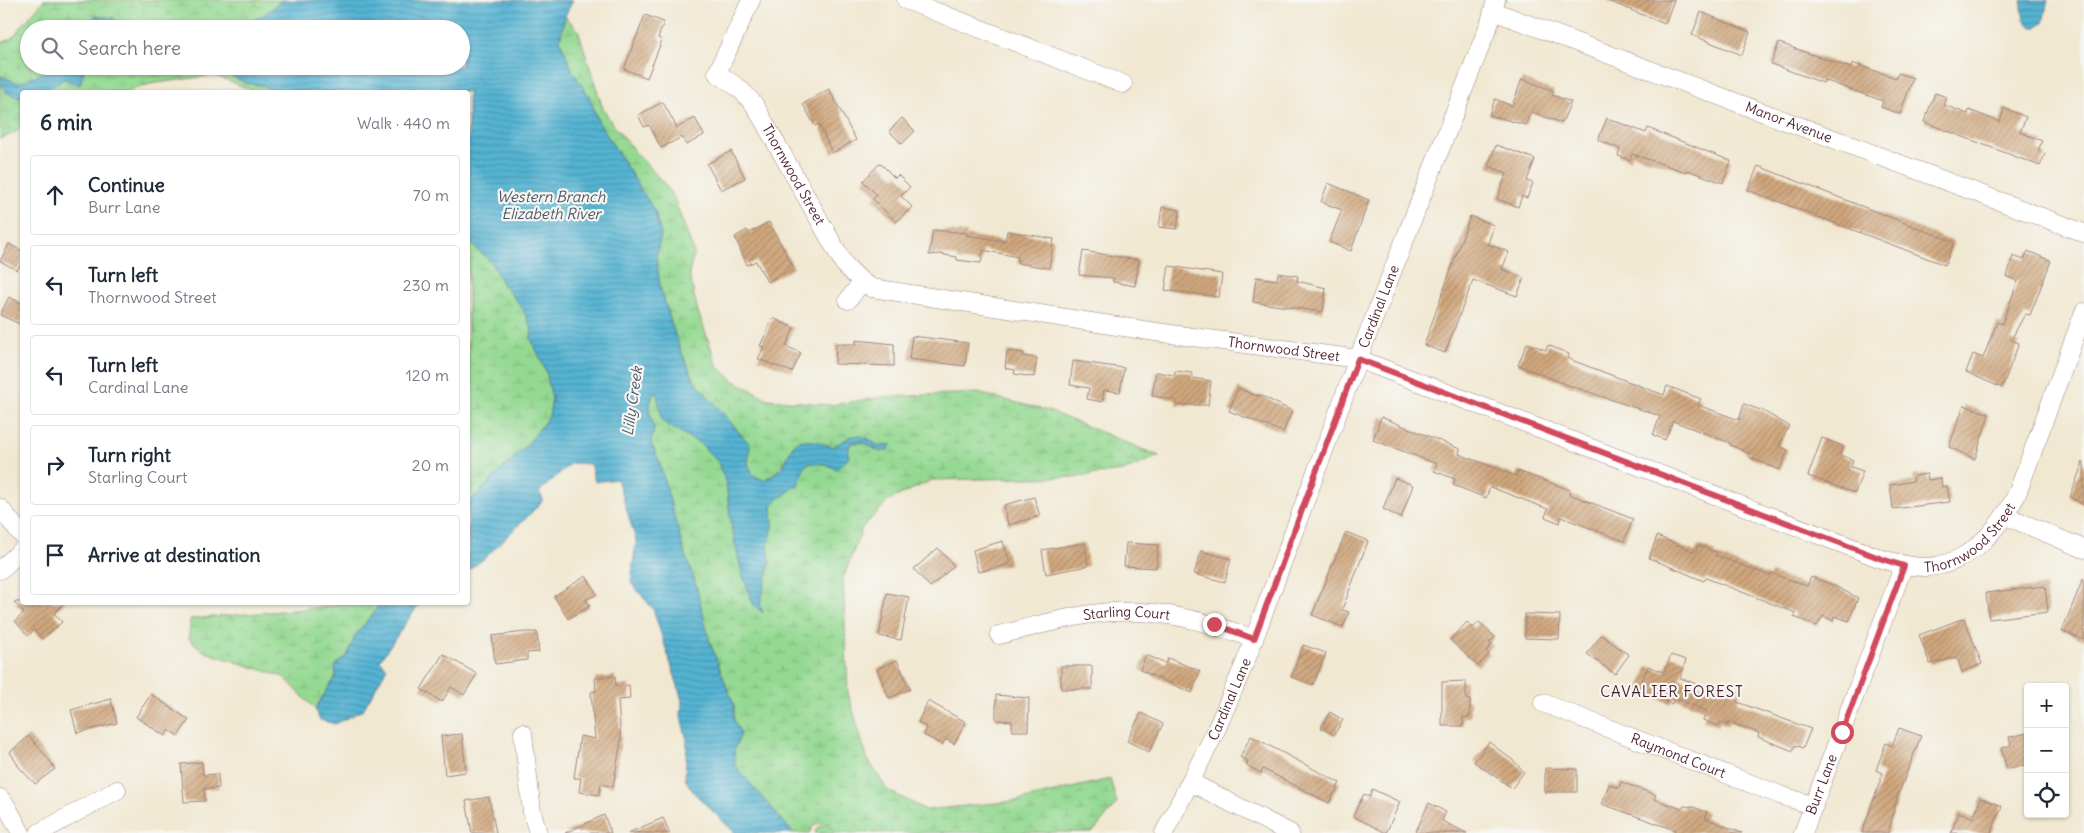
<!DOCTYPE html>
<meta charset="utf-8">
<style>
:root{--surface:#fff;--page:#f6f6f7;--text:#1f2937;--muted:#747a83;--line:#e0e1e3}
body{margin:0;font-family:Delius,sans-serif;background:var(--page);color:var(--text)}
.controls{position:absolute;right:15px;bottom:15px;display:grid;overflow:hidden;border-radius:5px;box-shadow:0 1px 4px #0004}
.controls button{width:45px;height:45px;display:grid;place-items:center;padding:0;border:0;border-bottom:1px solid var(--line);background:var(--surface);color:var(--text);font:25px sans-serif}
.stop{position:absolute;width:15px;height:15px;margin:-11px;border:4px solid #d1495b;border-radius:50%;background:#fff}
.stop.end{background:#d1495b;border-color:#fff;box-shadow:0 1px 5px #0008}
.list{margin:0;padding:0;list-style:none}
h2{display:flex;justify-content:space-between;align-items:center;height:65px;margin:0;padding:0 20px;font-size:21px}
h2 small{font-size:16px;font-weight:400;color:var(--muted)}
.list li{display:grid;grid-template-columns:32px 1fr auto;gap:15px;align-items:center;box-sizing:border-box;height:80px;margin:0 10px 10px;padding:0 10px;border:1px solid var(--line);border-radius:5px}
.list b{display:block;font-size:19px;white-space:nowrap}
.list p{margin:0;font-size:16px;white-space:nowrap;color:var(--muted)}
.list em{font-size:16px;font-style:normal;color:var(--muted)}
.icon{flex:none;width:28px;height:28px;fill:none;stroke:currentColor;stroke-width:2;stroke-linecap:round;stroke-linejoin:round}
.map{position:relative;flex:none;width:2084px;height:833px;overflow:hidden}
.search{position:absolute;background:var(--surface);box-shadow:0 1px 4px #0004;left:20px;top:20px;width:450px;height:55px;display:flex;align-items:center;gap:12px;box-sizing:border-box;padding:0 18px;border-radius:28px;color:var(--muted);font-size:19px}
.panel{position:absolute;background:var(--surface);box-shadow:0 1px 4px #0004;left:20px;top:90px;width:450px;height:515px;border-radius:5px}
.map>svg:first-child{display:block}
.wetland{fill:url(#wetland-marsh);stroke:#6f7c5e}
.water{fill:url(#water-rules);stroke:#4f6a7f}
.building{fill:url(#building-hatch)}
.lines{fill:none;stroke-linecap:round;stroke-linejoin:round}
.minor-casing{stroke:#9e847e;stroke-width:19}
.minor{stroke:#fff;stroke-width:18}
.route{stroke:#d1495b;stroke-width:6}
.labels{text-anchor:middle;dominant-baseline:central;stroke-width:4.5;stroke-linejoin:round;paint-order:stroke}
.street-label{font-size:14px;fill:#4a1f2b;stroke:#f6f6f2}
.water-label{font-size:15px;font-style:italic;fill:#4e5366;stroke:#f6f6f2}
.neighbourhood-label{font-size:15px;letter-spacing:1px;fill:#4a1f2b;stroke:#f6f6f2}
</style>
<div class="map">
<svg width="2084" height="833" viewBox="0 0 2084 833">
<defs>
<pattern id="wetland-marsh" width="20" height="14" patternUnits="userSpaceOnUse" patternTransform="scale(1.25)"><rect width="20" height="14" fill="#94d992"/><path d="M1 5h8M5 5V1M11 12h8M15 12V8" fill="none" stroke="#81ba7e"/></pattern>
<pattern id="water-rules" width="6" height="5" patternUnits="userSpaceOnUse" patternTransform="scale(1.25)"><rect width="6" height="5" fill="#54b4d3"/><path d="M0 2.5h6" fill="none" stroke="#4892ab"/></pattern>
<pattern id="building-hatch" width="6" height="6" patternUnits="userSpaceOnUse" patternTransform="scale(1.25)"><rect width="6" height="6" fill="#d0a87e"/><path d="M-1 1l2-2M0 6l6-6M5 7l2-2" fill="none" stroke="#ab8867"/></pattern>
</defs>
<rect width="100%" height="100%" fill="#f6f6f2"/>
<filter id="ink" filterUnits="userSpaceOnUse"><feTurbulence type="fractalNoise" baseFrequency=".02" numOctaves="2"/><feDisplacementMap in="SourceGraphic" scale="10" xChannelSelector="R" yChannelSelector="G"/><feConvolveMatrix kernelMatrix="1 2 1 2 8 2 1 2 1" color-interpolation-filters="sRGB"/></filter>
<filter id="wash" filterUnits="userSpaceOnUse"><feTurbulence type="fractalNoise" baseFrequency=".0096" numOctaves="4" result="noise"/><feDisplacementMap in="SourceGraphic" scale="20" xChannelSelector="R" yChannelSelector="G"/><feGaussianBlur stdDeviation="1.12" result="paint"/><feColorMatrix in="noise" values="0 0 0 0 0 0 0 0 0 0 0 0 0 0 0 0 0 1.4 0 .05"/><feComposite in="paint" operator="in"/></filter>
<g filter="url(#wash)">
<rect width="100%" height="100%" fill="#f1e8d2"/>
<g class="wetland">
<path d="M44,0H282C269,13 254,22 237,27L132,29L124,26L113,18L95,16L83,29H29V66H55L48,71L18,83L0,76V44L12,38Z"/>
<path d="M565,16L578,30L602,106L611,122L636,153L663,182L674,198L694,253L689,274L698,312L718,367L733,380L768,399L831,405L883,397L978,393L1049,411L1159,456L1123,471L1072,477L932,480L889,500L862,528L843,579L848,693L867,758L887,790L926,810L1016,801L1110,779L1117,803L1093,832L815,833L817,828L830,823L815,824L809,833H793L735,766L734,750L740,734L734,720V705L710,643L696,585L684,552L659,461L651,443L654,429L649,407L653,394L657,393L662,420L666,424L701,444L718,462L726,483L732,530L742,573L753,604L762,612L760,605L770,563L768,545L773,527L772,506L775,501L799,484L803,469L808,463L825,464L837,469L848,452L850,444C860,438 871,447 880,452L891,445L880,447L868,438L851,436L833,447L813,441L794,445C786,461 779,472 763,480L754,476L748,465L750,445L694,380L678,344L660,287L656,256L661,235L655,212L598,121L589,96L573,72L560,40Z"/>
<polygon points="85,66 151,66 155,69 166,66 209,66 246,83 264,86 274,92 257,92 214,75 150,84 126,92 38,92 45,91 64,79 79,84"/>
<path d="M0,84C5,91 13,98 22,96V129L0,139Z"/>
<polygon points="468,241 491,262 502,283 523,309 532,329 531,339 546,371 552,399 549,416 528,444 468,503 468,385 471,379 468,368"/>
<polygon points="342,603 381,603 355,636 347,656 335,666 336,676 315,709 284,677 205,652 189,639 190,619 327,607"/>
</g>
<g class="water">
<path d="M282,0H573L565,16L560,40L573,72L589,96L598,121L655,212L661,235L656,256L660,287L678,344L694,380L750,445L748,464L754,476L763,480C770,477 776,473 782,467C788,460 790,444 799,441C810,438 823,444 833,447C855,433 858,431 880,447L891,444L888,450L880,452C871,447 860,438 850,444L848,452L849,458L837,469L825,464L808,463L803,469L799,484L775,501L772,506L773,527L768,545L770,563L760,605L763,613L753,604L742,573L732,530L726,483L718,462L701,444L666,424L662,420L657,393L653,394L649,407L654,429L651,443L659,461L684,552L696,585L710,643L734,705V720L741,734L734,750L735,766L793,833H735L694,793L685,779L687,740L681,717L682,701L678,686L653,609L631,583L636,540L617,479L595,482L590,464L571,463L539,492L543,499L540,504L486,557L468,571V503L528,444L549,416L552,399L546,371L531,339L532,329L523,309L502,283L491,262L468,241V92H274L264,86L246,83L209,66H461V29H186L191,27C231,27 251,30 282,0Z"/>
<polygon points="2021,0 2048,0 2043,23 2037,27 2032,27 2024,20"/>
<polygon points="95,16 113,18 124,26 132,29 83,29"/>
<path d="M55,66H85L80,85L64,79L45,91L22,92V96C9,97 0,88 0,76L18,83L48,71Z"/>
<polygon points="381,603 420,603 380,660 387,668 363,710 335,724 320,720 315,709 336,676 335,666 347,656 355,636"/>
</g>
<g id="blocks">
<g class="building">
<polygon points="1606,0 1674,0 1665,24"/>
<polygon points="1701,12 1750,32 1742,55 1692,35"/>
<polygon points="645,15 664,22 658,38 662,40 647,78 624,69"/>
<polygon points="1779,43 1851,68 1852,63 1896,78 1898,73 1913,78 1900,114 1881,107 1883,101 1824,80 1823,83 1771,64"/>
<polygon points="1522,79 1554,91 1552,95 1571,102 1562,123 1531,112 1526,125 1489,115 1495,99 1512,106"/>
<polygon points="829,89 856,140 832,153 819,124 815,126 803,104"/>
<polygon points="1935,93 1947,97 1944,105 1968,114 1969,110 2000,122 2004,108 2026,117 2020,132 2042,141 2038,151 2045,154 2040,166 1924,122"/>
<polygon points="663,102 677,128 695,118 704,135 686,145 682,137 661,148 649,125 644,127 638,115"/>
<polygon points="902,118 915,131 902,144 889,131"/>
<polygon points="1607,118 1646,133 1648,128 1731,161 1723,183 1687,170 1686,172 1632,154 1630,160 1618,156 1620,149 1598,140"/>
<polygon points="1496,145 1535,159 1527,181 1533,183 1527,198 1522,196 1518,207 1497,199 1507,173 1488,166"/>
<polygon points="731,151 745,178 721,190 707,164"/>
<polygon points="880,163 895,178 898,175 910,187 901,196 912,207 896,222 873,199 877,195 863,181"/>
<polygon points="1758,166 1954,242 1945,265 1748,190"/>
<polygon points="1328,183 1369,200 1351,251 1329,242 1342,210 1321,202"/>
<polygon points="1162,207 1180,210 1177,229 1159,227"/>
<polygon points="1470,216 1494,225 1488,244 1509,252 1502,269 1524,278 1517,296 1473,280 1445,353 1424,345"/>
<polygon points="769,222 794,268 767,282 756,261 747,265 735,237 747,230 749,233"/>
<polygon points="933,230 967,233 966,235 1005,241 1007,231 1054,239 1049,268 1017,263 1018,257 983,250 981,263 957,260 957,257 940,254 929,255"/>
<polygon points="9,244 22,251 22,263 17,270 0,261"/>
<polygon points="1083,251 1139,260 1135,286 1113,282 1113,278 1079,275"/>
<polygon points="2028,251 2051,261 2030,315 2025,314 2011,340 2019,343 2002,388 1966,372 1973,354 1983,358 1997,322 2002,324 2018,281 2007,277 2013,256 2024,260"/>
<polygon points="1169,266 1222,274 1219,297 1165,290"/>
<polygon points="1278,273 1298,276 1297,281 1326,288 1323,312 1253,302 1256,277 1277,280"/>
<polygon points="9,297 22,303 22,325 0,315"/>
<polygon points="773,318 794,328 786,346 801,353 792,372 758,359 764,347 760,346"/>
<polygon points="912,336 968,343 965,366 909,359"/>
<polygon points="856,340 894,344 894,366 835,364 836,344 856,344"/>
<polygon points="1527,343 1546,350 1548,345 1569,354 1568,358 1574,361 1664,395 1667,386 1701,399 1698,405 1739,420 1744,404 1763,411 1789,426 1779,446 1788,450 1780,470 1749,457 1749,453 1730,445 1730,443 1673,421 1665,440 1653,435 1660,416 1565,384 1518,365"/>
<polygon points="1007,351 1024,353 1023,356 1037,358 1034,377 1014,374 1015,370 1005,368"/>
<polygon points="1073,361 1124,368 1120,392 1104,390 1102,402 1087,399 1089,388 1070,385"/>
<polygon points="1175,371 1192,373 1192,378 1211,381 1208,405 1176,405 1176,400 1152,396 1156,372 1174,375"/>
<polygon points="1238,388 1254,395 1262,396 1292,411 1283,432 1229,411"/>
<polygon points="1964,405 1989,414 1975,459 1949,447"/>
<polygon points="1381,417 1460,449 1459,454 1516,476 1518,471 1570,490 1569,494 1633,519 1624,541 1561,517 1560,523 1545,517 1548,509 1490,487 1486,498 1453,485 1455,479 1434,471 1437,464 1373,440"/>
<polygon points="1822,438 1843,446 1840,455 1853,460 1851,467 1863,471 1855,493 1808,476"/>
<polygon points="2083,462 2084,463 2084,505 2070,497"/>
<polygon points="1927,474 1928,480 1941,478 1942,487 1947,486 1950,502 1893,509 1890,485 1914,481 1913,476"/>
<polygon points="1395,478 1413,485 1401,518 1383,509"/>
<polygon points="1034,497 1040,516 1008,525 1004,505"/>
<polygon points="1346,532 1368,541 1342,610 1349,612 1343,627 1312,615"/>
<polygon points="1657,536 1695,552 1698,545 1716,552 1715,555 1770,576 1771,573 1807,586 1811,577 1833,585 1858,598 1849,621 1834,616 1833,621 1823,616 1817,626 1794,617 1796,613 1706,578 1704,581 1649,558"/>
<polygon points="1003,541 1010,564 978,572 973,550"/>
<polygon points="1085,543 1088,566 1046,574 1042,550"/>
<polygon points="1126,543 1158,545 1156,568 1124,566"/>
<polygon points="938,548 954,566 930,587 914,569"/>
<polygon points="1201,551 1231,559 1225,582 1194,574"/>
<polygon points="586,576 597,594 586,600 590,606 568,619 554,596"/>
<polygon points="2083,579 2084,579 2084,640 2062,631"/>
<polygon points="2045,586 2048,612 1989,619 1986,593"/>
<polygon points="887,593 909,597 901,640 879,636"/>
<polygon points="14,602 65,602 54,613 62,622 42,639 34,630 28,636 15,621 24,613"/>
<polygon points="1525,614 1560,615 1559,639 1525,638"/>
<polygon points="1964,618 1982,664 1962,672 1957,657 1930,664 1919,635"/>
<polygon points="1467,622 1473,628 1479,622 1495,637 1489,643 1492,645 1486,651 1489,654 1478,666 1450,640"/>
<polygon points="525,632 537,632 539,652 527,653 527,660 495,664 492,636"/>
<polygon points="1601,635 1629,655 1615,674 1587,654"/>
<polygon points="1303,645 1326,653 1313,685 1291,677"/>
<polygon points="443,654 477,674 464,695 451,687 442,702 421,689"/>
<polygon points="1146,655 1166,663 1168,658 1200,671 1192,693 1140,670"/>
<polygon points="1671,655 1686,660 1680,678 1715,691 1717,685 1740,694 1737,702 1811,729 1803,748 1795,745 1793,751 1758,737 1759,733 1729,722 1728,725 1720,722 1718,726 1703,720 1707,711 1674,698 1672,704 1638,691 1648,666 1664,672"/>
<polygon points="897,660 910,689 889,698 877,669"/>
<rect x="1061" y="666" width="31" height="23"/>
<polygon points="615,676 616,686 629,685 630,699 618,700 621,741 613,787 601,784 599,795 579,792 581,778 574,778 580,736 595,739 591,692 596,691 595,678"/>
<polygon points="1466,681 1466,699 1470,700 1470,717 1463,717 1463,726 1442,726 1442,682"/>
<polygon points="151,694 189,720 178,736 169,730 165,736 136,717"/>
<polygon points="996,695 1029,698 1028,731 1012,731 1012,721 996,720"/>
<polygon points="111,699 117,723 77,733 71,710"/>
<polygon points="928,701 966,722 954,744 946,739 942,745 924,735 927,728 918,722"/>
<polygon points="1330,712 1343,720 1334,735 1321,728"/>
<polygon points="1141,713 1163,724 1149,752 1127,741"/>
<polygon points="1899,728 1921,736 1897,798 1888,833 1862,833 1883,773 1876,770 1886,743 1892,746"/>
<polygon points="2028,733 2028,764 2007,769 2001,748 2011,745 2009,737"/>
<polygon points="462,734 466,772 445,775 441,736"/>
<polygon points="29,736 50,761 55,769 35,784 19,767 10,752"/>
<polygon points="1251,736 1340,783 1329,803 1263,769 1261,773 1246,765 1248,761 1240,757"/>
<polygon points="1489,742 1515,762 1524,772 1512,788 1474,762"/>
<polygon points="202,762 203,775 218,774 219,788 204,789 205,801 184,802 181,764"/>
<polygon points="1545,768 1577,769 1577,792 1545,792"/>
<polygon points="1621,782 1656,795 1654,799 1682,809 1684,806 1693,807 1707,812 1705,818 1742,833 1674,833 1675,830 1602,804 1609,784 1619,788"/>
<polygon points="1372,789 1400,802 1386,833 1353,816 1364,794 1370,797"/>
<polygon points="489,797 496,833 472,833 466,801"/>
<polygon points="1981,798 2002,806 1991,833 1951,833 1959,812 1973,818"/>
<polygon points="1429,803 1446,812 1442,821 1467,833 1415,833"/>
<polygon points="604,815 611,833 565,833"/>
<polygon points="663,818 670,833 628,833"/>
</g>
</g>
</g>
<g filter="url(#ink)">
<use href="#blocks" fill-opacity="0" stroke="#9e847e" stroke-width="1"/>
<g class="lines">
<g class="minor-casing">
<g id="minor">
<path id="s1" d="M751,0L717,73L740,89L754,104L844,264L862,282L872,288L1156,332L1358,359L1882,559C1897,563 1912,568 1928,567C1970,564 1999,529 2017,494L2084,312"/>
<polyline points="906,0 1123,84"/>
<path id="s2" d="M1493,11L2084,233"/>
<polyline points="848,300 862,282"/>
<polyline points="0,508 22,535"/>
<polyline points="2006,516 2084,549"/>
<polyline points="0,570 22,550"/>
<path id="s3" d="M999,635C1029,628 1061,618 1092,614C1149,606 1202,619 1254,639"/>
<path id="s4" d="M1543,703L1780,795L1814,806"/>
<polyline points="523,733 532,812 538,833"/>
<polyline points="1190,782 1290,833"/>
<polyline points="0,798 7,807 21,833"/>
<polyline points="39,833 117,790"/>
<path id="s5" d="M1164,833L1214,735L1245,663L1358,359L1490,22L1496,0"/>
<path id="s6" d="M1803,833L1904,565"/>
</g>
</g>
<use href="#minor" class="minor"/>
</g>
</g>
<g class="lines" filter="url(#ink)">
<polyline class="route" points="1214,624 1254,639 1358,359 1882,559 1904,566 1842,732"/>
</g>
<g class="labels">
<g class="street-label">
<text stroke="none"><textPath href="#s2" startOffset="316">Manor Avenue</textPath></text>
<text stroke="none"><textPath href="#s1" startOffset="210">Thornwood Street</textPath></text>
<text stroke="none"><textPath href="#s5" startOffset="569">Cardinal Lane</textPath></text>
<text stroke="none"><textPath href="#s1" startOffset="766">Thornwood Street</textPath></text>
<text stroke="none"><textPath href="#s1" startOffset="1501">Thornwood Street</textPath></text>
<text stroke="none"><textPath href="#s3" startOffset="130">Starling Court</textPath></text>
<text stroke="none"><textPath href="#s5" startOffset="149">Cardinal Lane</textPath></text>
<text stroke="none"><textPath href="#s4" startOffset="145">Raymond Court</textPath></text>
<text stroke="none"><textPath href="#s6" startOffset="52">Burr Lane</textPath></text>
</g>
<g class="water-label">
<text x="551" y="196">Western Branch<tspan x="551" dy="17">Elizabeth River</tspan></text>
<text transform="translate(632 401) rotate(-82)">Lilly Creek</text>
</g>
<g class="neighbourhood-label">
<text x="1672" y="691">CAVALIER FOREST</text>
</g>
</g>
</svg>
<div class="controls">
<button>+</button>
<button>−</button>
<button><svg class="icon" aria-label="locate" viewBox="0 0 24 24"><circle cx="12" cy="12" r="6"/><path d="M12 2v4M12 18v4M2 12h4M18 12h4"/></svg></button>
</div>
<div class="stop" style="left:1842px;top:732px"></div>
<div class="stop end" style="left:1214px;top:624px"></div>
<div class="search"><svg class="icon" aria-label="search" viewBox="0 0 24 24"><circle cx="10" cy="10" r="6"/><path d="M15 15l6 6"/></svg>Search here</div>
<section class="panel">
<h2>6 min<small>Walk · 440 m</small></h2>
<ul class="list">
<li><svg class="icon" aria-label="ahead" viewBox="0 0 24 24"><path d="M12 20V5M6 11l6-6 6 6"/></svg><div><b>Continue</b><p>Burr Lane</p></div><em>70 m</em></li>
<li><svg class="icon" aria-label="left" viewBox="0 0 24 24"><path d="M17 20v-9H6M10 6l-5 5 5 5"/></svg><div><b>Turn left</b><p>Thornwood Street</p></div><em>230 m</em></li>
<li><svg class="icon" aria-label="left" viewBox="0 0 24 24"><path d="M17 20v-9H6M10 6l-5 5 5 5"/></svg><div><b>Turn left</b><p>Cardinal Lane</p></div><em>120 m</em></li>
<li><svg class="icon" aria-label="right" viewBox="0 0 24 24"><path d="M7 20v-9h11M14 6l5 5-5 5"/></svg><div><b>Turn right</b><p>Starling Court</p></div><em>20 m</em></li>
<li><svg class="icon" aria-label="arrive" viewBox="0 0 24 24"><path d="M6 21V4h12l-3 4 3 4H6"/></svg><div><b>Arrive at destination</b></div></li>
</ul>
</section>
</div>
